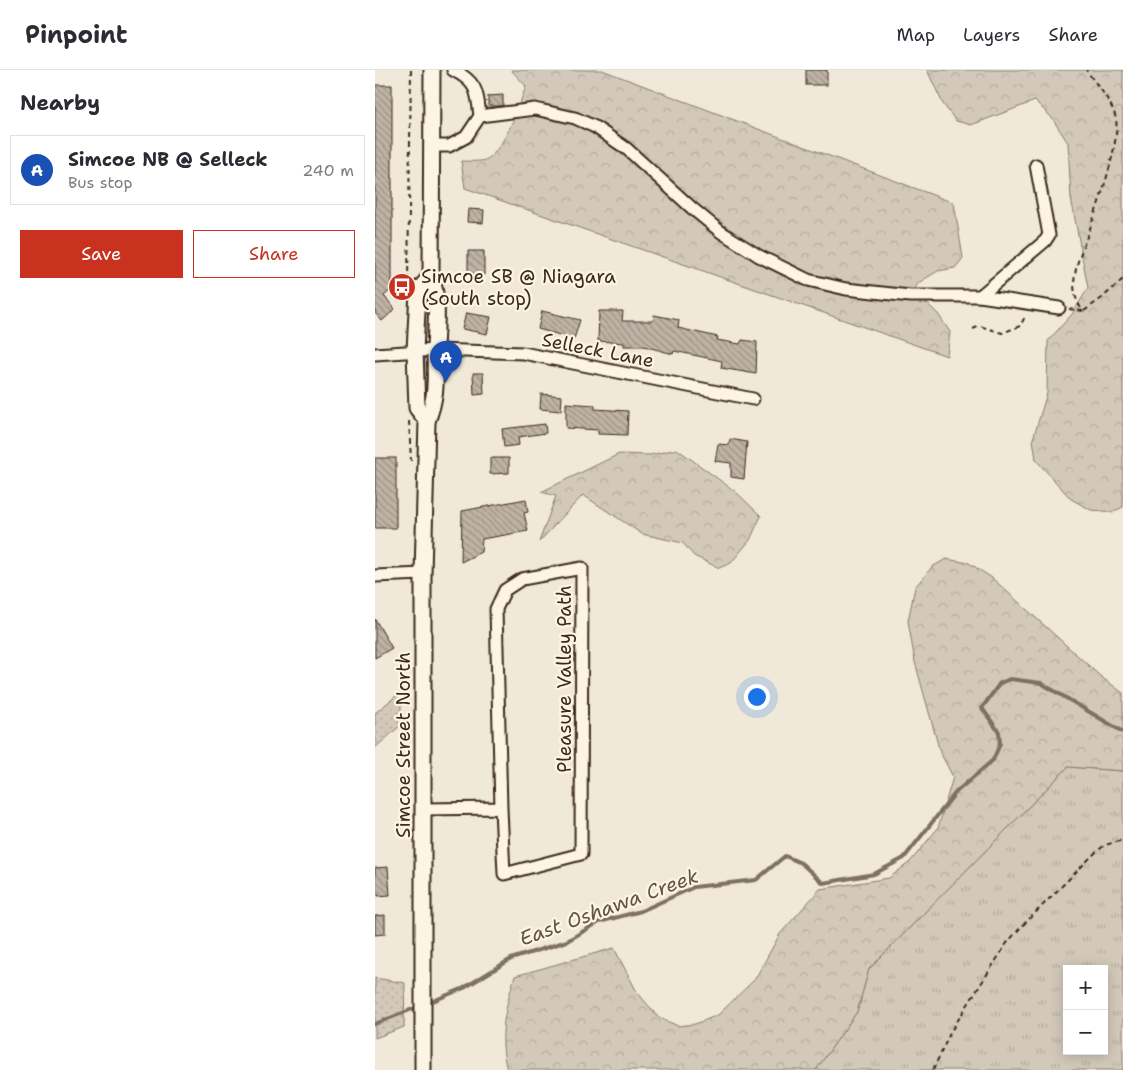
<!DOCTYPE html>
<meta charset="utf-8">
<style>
:root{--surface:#fff;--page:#f2f2f3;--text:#2b2b33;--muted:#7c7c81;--line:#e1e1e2;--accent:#c8321e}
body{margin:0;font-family:"Shantell Sans",sans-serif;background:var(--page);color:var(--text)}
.controls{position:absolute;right:15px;bottom:15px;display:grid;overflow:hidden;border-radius:0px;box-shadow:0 2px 12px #0003}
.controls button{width:45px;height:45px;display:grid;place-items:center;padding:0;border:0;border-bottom:1px solid var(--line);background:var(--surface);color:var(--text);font:25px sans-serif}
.you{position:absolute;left:381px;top:626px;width:18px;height:18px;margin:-12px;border:4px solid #fff;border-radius:50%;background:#1a73e8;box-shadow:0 0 0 8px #1a73e833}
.badge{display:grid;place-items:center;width:32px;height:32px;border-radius:50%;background:var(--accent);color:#fff;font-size:16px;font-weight:700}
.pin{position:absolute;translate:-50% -41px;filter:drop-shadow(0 1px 2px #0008)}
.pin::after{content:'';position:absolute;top:26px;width:18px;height:15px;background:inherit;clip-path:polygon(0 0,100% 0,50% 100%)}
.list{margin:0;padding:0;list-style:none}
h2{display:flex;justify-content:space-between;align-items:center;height:65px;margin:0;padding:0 20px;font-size:21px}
h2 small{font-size:16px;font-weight:400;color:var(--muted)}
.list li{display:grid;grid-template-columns:32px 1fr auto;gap:15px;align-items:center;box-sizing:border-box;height:70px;margin:0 10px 10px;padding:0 10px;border:1px solid var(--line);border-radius:0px}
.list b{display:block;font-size:19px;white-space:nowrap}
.list p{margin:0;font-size:16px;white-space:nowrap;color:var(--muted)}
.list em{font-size:16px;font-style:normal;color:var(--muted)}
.actions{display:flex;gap:10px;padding:15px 20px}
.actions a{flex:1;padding:11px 0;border:1px solid var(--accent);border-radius:0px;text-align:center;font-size:18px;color:var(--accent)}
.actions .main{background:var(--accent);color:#fff}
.map{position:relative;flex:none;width:748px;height:1000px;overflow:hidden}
header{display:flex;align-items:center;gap:30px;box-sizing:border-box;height:70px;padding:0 25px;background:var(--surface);border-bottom:1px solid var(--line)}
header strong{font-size:24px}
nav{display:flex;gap:28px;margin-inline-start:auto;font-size:18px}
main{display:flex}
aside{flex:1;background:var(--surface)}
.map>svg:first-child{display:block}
.grass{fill:url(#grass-tufts);stroke:#867a6c;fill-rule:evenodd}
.forest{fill:url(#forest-crowns);stroke:#867a6c}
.park{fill:url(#park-dots);stroke:#867a6c}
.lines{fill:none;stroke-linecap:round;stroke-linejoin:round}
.stream{stroke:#7e7163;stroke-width:4}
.building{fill:url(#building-back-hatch);stroke:#3b2a1e}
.minor-casing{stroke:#3b2a1e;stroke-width:15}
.major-casing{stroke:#3b2a1e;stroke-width:19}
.path{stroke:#3b2a1e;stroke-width:2;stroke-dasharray:5 4;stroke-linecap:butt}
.minor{stroke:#fcf5e5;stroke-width:11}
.major{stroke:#fcf5e5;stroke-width:15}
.labels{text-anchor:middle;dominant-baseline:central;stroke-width:4.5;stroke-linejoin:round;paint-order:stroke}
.poi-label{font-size:19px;fill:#3b2a1e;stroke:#fcf5e5;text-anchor:start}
.street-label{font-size:19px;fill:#3b2a1e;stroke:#fcf5e5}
.water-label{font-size:20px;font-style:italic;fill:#625346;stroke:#fcf5e5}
</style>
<header>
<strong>Pinpoint</strong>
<nav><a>Map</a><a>Layers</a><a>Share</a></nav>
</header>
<main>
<aside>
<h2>Nearby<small></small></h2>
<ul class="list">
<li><span class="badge" style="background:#1a4fb4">A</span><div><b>Simcoe NB @ Selleck</b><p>Bus stop</p></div><em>240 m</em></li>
</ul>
<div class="actions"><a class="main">Save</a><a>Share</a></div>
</aside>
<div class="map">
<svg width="748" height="1000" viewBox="0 0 748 1000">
<defs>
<pattern id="grass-tufts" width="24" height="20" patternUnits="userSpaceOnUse" patternTransform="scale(1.25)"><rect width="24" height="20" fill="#d2c9ba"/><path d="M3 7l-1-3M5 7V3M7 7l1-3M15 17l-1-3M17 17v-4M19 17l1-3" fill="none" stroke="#b5ad9f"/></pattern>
<pattern id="forest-crowns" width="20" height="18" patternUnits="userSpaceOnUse" patternTransform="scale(1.25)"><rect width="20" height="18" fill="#d2c9ba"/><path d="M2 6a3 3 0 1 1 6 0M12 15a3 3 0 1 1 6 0" fill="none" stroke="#b5ad9f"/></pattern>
<pattern id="park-dots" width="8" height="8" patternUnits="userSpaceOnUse" patternTransform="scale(1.25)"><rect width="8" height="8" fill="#d2c9ba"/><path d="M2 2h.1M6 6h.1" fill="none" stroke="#b5ad9f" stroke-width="1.8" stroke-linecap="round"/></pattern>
<pattern id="building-back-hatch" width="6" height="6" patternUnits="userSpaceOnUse" patternTransform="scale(1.25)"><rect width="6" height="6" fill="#beb3a4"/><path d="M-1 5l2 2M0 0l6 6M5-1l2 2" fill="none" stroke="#9c9285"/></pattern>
</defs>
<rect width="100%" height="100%" fill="#f0e9d9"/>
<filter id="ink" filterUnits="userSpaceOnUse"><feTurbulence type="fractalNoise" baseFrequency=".02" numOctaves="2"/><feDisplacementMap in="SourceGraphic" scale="10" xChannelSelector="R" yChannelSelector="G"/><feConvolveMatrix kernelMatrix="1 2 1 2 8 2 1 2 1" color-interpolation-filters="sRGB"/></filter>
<g filter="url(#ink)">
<path class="grass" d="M693,697L748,701V1000H441L482,942L494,899ZM692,899H729V981H692Z"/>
<g class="forest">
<path d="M136,0H227L579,133L588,188L580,198L563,201L543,213L539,221L563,244L575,262L572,286L90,118L86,91C93,91 104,92 110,90C128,83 145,34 151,16Z"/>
<polygon points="552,0 748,0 748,437 738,442 716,440 696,429 661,390 658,369 672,323 673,271 698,243 713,218 696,128 693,73 677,48 660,31 596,55 581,51 568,34"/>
<polygon points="302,379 361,422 386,446 375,470 356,493 344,498 319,486 308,473 267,464 208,425 164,472 181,426 166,422 244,384 275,385"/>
<path d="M571,489L594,493L617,508L725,606L748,623V701L693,697L494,899L482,942L441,1000H132C123,967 130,937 140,906L239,878L262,922L283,947L303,956L320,954L343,945L380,909L405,864L445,819L514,808L535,792L563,758L578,707L565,682L540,592L533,551L540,517L557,497Z"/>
</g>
<g class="park">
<polygon points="26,622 26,655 0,678 0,643"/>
<polygon points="0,908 30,913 29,957 0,968"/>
</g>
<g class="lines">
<g class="stream">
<polyline points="51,934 89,918 136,889 192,871 224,852 266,841 319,817 381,810 410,786 426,793 448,813 499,804 529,788 581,722 618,690 625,674 624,662 607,638 625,613 635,609 666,613 748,662"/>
<polyline points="0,954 45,936"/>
</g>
</g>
<g class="building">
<rect x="431" y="0" width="21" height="15"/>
<polygon points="0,15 17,15 17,219 9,226 20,239 7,251 0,243"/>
<polygon points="128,25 128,36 113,36 113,26"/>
<polygon points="93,139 109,140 108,153 92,152"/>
<polygon points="93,181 109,181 109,205 93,204"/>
<polygon points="167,241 205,250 199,269 163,259"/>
<polygon points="224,241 248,241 247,251 278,251 279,245 304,250 303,258 343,267 342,270 365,274 367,270 382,272 381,304 346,298 347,291 299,281 298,284 269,276 249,276 249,273 223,271"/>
<polygon points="91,243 116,247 112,264 87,259"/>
<polygon points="98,303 108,303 109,324 99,325"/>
<polygon points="166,324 187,326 186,341 165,339"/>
<polygon points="191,333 220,335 220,339 253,341 252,365 223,364 223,360 191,358"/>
<polygon points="170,354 171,363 143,367 144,375 129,377 127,359"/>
<polygon points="355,369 372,372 369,409 356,407 356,393 340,391 343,374 354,375"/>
<rect x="0" y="388" width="21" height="70"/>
<polygon points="115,388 134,388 134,403 115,404"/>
<polygon points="151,429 153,442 149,443 153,461 107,469 106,482 86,492 87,441"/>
<polygon points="0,549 17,578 0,588"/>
<polygon points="13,797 15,825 3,826 3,823 0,823 0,798"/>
<polygon points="10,845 10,864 0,865 0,846"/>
</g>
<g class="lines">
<g class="minor-casing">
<g id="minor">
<path d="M78,0C102,12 102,21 105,46"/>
<polyline points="58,76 74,76 91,67 105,46 160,39 200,48 220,57 252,79 318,139 346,162 384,186 433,210 471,219 535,226 605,226"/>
<polyline points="661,95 674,165 670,171 605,226 684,238"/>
<polyline points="0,284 60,280 148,283 378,329"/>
<polyline points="0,506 48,504"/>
<polyline points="48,739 126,738 129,804 206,784 207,498 147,509 130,520 121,539 126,738"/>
</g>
</g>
<g class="major-casing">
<g id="major">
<polyline points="52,351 42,338 40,281 43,221 56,206"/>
<path d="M48,1000V504L52,351C63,324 60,306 60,279C61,253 64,230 56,206L57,0"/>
</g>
</g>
<g class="path">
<polyline points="33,211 36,0"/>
<path d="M694,239L708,241C689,216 705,187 714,161C723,136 745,74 741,49C737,31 721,14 711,0"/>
<polyline points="709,241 727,228 748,209"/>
<polyline points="598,259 605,256 627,263 645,256 651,245"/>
<polyline points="34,351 36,391"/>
<polyline points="558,1000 576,961 632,873 647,856 722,781 730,775 748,770"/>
</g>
<use href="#minor" class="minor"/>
<use href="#major" class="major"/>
</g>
</g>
<defs>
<g id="bus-disc" transform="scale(1.4375)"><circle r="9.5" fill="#c8321e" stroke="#fcf5e5"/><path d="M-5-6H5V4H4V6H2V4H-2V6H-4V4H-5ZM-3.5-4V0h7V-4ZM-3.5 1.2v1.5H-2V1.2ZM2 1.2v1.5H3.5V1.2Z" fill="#fff"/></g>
</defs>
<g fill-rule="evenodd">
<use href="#bus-disc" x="27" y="217"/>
</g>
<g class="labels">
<g class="poi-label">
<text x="46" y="206">Simcoe SB @ Niagara<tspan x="46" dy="22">(South stop)</tspan></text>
</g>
<g class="street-label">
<text transform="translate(223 280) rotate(11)">Selleck Lane</text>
<text transform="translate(189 609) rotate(-90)">Pleasure Valley Path</text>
<text transform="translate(28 675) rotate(-90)">Simcoe Street North</text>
</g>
<g class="water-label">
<text transform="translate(234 837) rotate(-20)">East Oshawa Creek</text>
</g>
</g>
</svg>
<div class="controls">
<button>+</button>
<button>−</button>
</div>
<div class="you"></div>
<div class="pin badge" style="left:71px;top:312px;background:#1a4fb4">A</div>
</div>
</main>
